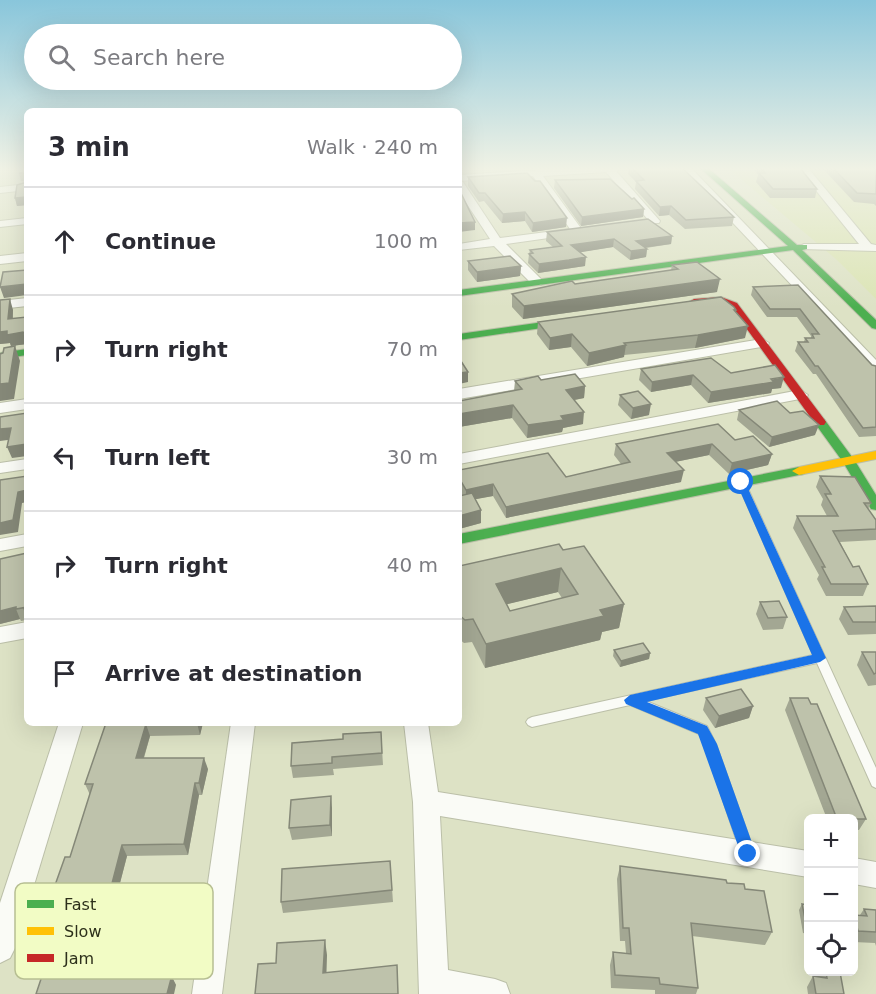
<!DOCTYPE html>
<meta charset="utf-8">
<style>
:root{--surface:#fff;--page:#f7f7f7;--text:#2b2b33;--muted:#7c7c81;--line:#e1e1e2}
body{margin:0;font-family:"DejaVu Sans",sans-serif;background:var(--page);color:var(--text)}
.controls{position:absolute;right:18px;bottom:18px;display:grid;overflow:hidden;border-radius:9px;box-shadow:0 6px 24px #0002}
.controls button{width:54px;height:54px;display:grid;place-items:center;padding:0;border:0;border-bottom:2px solid var(--line);background:var(--surface);color:var(--text);font:30px sans-serif}
.stop{position:absolute;width:18px;height:18px;margin:-14px;border:4px solid #1a73e8;border-radius:50%;background:#fff}
.stop.end{background:#1a73e8;border-color:#fff;box-shadow:0 2px 6px #0008}
.list{margin:0;padding:0;list-style:none}
h2{display:flex;justify-content:space-between;align-items:center;height:78px;margin:0;padding:0 24px;font-size:26px}
h2 small{font-size:20px;font-weight:400;color:var(--muted)}
.list li{display:grid;grid-template-columns:39px 1fr auto;gap:18px;align-items:center;box-sizing:border-box;height:108px;padding:0 24px;border-top:2px solid var(--line)}
.list b{display:block;font-size:22px;white-space:nowrap}
.list em{font-size:20px;font-style:normal;color:var(--muted)}
.icon{flex:none;width:33px;height:33px;fill:none;stroke:currentColor;stroke-width:2;stroke-linecap:round;stroke-linejoin:round}
.map{position:relative;flex:none;width:876px;height:994px;overflow:hidden}
.search{position:absolute;background:var(--surface);box-shadow:0 6px 24px #0002;left:24px;top:24px;width:438px;height:66px;display:flex;align-items:center;gap:15px;box-sizing:border-box;padding:0 21px;border-radius:33px;color:var(--muted);font-size:22px}
.panel{position:absolute;background:var(--surface);box-shadow:0 6px 24px #0002;left:24px;top:108px;width:438px;height:618px;border-radius:9px}
.map>svg:first-child{display:block}
.built{fill:#dbe4b4}
.lines{fill:none;stroke-linecap:round;stroke-linejoin:round}
.lane-casing{stroke:#bbbfa8;stroke-width:2}
.street-casing{stroke:#bbbfa8;stroke-width:2}
.fast-casing{stroke:#bbbfa8;stroke-width:2}
.slow-casing{stroke:#bbbfa8;stroke-width:2}
.jam-casing{stroke:#bbbfa8;stroke-width:2}
.lane{fill:#fafbf6;fill-rule:evenodd}
.street{fill:#fafbf6;fill-rule:evenodd}
.fast{fill:#4caf50;fill-rule:evenodd}
.slow{fill:#ffc107;fill-rule:evenodd}
.jam{fill:#c62828;fill-rule:evenodd}
.wall{fill:#a3a793;fill-rule:evenodd}
.shaded-wall{fill:#858878}
.building{fill:#bec2ab;stroke:#858878;stroke-width:1.5;fill-rule:evenodd}
.route{fill:#1a73e8}
.key{fill:#f2fcc5;stroke:#b7bf92;stroke-width:1.5}
.key-label{font-size:16px;fill:#2d301b}
</style>
<div class="map">
<svg width="876" height="994" viewBox="0 0 876 994">
<rect width="100%" height="100%" fill="#dde2c5"/>
<polygon class="built" points="728,168 876,168 876,299 837,260"/>
<g class="lines">
<g class="lane-casing">
<polygon id="lane" points="741,479 745,482 876,768 876,788 872,786 817,663 646,701 707,726 716,744 754,851 752,856 747,857 742,856 740,851 704,744 699,734 630,705 532,727 528,725 526,722 528,719 532,717 813,655 737,482"/>
</g>
<g class="street-casing">
<g id="street">
<polygon points="571,168 622,168 616,171 660,221 659,223 651,223 606,172 543,176 583,231 577,234 506,244 541,279 543,282 541,285 533,285 494,246 459,250 459,244 490,239 459,192 459,181 463,182 500,238 570,229 533,176 459,181 459,175"/>
<polygon points="681,168 691,168 876,360 876,373 871,372 836,332"/>
<polygon points="798,168 808,168 871,244 876,245 876,251 800,249 798,247 804,244 859,244"/>
<polygon points="27,184 27,190 0,193 0,187"/>
<polygon points="27,218 27,224 0,227 0,221"/>
<polygon points="27,253 27,261 0,264 0,256"/>
<polygon points="27,298 27,306 0,309 0,301"/>
<polygon points="762,339 769,343 767,346 459,399 459,389"/>
<polygon points="800,390 808,395 805,398 459,464 459,454"/>
<polygon points="27,399 27,409 0,413 0,403"/>
<polygon points="27,459 27,469 0,473 0,463"/>
<polygon points="27,534 27,546 0,551 0,539"/>
<polygon points="27,622 27,638 0,643 0,627"/>
<polygon points="59,723 83,723 15,948 10,958 0,963 0,903"/>
<polygon points="231,723 255,723 222,994 192,994"/>
<polygon points="404,723 428,723 438,792 808,851 808,877 440,816 448,970 495,979 506,983 510,994 419,994 413,802"/>
<polygon points="854,858 876,862 876,888 854,884"/>
</g>
</g>
<g class="fast-casing">
<g id="fast">
<polygon points="700,168 708,168 797,245 807,245 807,249 802,250 876,320 876,329 872,328 793,250 459,296 459,290 788,246"/>
<polygon points="572,318 576,319 576,323 459,340 459,334"/>
<polygon points="27,349 27,355 0,359 0,353"/>
<polygon points="820,418 824,419 855,461 876,495 876,510 871,509 843,462 814,422"/>
<polygon points="799,467 806,471 804,474 459,544 459,534"/>
</g>
</g>
<g class="slow-casing">
<polygon id="slow" points="876,451 876,459 799,475 792,471 799,467"/>
</g>
<g class="jam-casing">
<path id="jam" d="M721,297L737,303L824,419L826,422L824,425H816L731,307C716,301 698,308 689,302L694,299Z"/>
</g>
<use href="#lane" class="lane"/>
<use href="#street" class="street"/>
<use href="#fast" class="fast"/>
<use href="#slow" class="slow"/>
<use href="#jam" class="jam"/>
</g>
<g class="wall">
<polygon points="629,168 682,168 734,217 732,226 685,229 669,215 659,216 635,189 636,182 628,174"/>
<polygon points="753,168 800,168 817,189 815,198 770,198 756,182 758,175"/>
<polygon points="810,168 874,168 876,170 876,206 874,204 854,202 824,170 812,170"/>
<polygon points="27,172 27,205 17,206 15,198 26,182 21,181 19,173"/>
<polygon points="468,177 566,227 532,232 525,221 502,223 484,201 479,202 468,186"/>
<polygon points="555,180 632,199 644,209 643,217 581,226 554,188"/>
<polygon points="547,232 672,236 671,244 646,248 647,249 646,257 630,260 613,247 580,252 585,266 538,273 528,263 529,254 530,250 553,247 546,241"/>
<polygon points="468,261 521,266 520,276 477,282 468,270"/>
<polygon points="672,265 717,292 523,319 512,307 512,294 671,270"/>
<polygon points="798,285 872,365 876,366 876,436 859,437 816,374 813,374 795,351 798,342 804,342 805,338 811,338 811,336 797,317 767,317 751,295 753,287"/>
<polygon points="0,300 13,310 13,319 27,317 27,344 11,346 10,343 0,344"/>
<polygon points="736,310 736,312 745,338 695,348 624,355 624,357 587,366 571,347 549,350 537,334 538,322"/>
<polygon points="641,369 731,373 781,388 772,389 771,393 708,403 691,385 651,392 639,380"/>
<polygon points="541,380 585,386 584,398 574,400 583,424 563,428 562,432 527,438 512,418 459,427 459,401 514,391 515,381"/>
<polygon points="620,395 649,415 631,419 618,405"/>
<polygon points="739,410 790,413 815,435 769,447 737,420"/>
<polygon points="735,440 772,454 768,465 729,474 709,455 675,462 681,482 506,518 493,496 475,499 481,510 481,523 459,529 459,496 462,495 459,490 459,470 566,477 621,464 614,455 616,444"/>
<polygon points="820,476 871,503 868,509 876,520 876,540 840,542 853,567 868,584 863,596 826,596 817,579 819,575 793,528 797,516 827,516 821,505 823,499 816,487"/>
<path d="M563,550L624,604L619,628L602,632L600,640L485,668L472,642L464,643L459,639V566ZM558,592L562,598L510,611L507,604Z"/>
<polygon points="27,553 27,620 21,621 20,619 0,624"/>
<polygon points="760,602 787,617 783,629 763,630 756,614"/>
<polygon points="876,606 876,634 848,635 839,619 844,607"/>
<polygon points="614,650 650,653 649,659 620,667 613,656"/>
<polygon points="862,652 876,652 876,685 868,686 857,665"/>
<polygon points="706,698 753,706 749,718 715,728 703,710"/>
<polygon points="790,698 811,704 866,819 859,830 854,830 854,819 827,819 785,710"/>
<polygon points="106,723 203,723 200,735 150,736 144,758 208,769 202,795 199,795 188,855 127,856 118,891 126,902 118,932 91,933 79,975 106,975 181,944 173,979 176,985 36,994 48,958 46,955 54,930 50,930 43,919 70,857 90,795 85,784"/>
<polygon points="381,732 383,765 333,769 334,775 293,778 291,766 343,739"/>
<polygon points="332,808 332,836 292,840 289,828"/>
<polygon points="390,861 393,902 283,913 281,902"/>
<polygon points="620,866 727,883 745,889 772,932 765,945 692,936 698,988 696,994 655,994 655,990 611,988 610,965 613,952 626,953 625,941 620,941 617,879"/>
<polygon points="802,904 808,905 808,934 803,933 799,910"/>
<polygon points="864,909 876,910 876,946 875,943 854,942 854,915 860,915"/>
<polygon points="820,972 840,972 844,994 808,994 807,987 813,976 818,977 818,975"/>
</g>
<g class="shaded-wall">
<polygon points="27,197 27,205 17,206 15,198"/>
<polygon points="671,206 669,215 659,216 660,207"/>
<polygon points="644,209 643,217 581,226 582,217"/>
<polygon points="525,212 525,221 502,223 503,214"/>
<polygon points="567,218 566,227 532,232 533,223"/>
<polygon points="475,222 475,230 459,232 459,223"/>
<polygon points="672,236 671,244 635,249 636,241"/>
<polygon points="614,239 613,247 570,254 571,245"/>
<polygon points="647,249 646,257 630,260 631,251"/>
<polygon points="586,257 585,266 538,273 539,264"/>
<polygon points="521,266 520,276 477,282 477,272"/>
<polygon points="720,279 717,292 523,319 524,306"/>
<polygon points="27,284 27,295 4,298 0,287"/>
<polygon points="10,299 13,310 12,331 8,319"/>
<polygon points="748,326 745,338 695,348 698,335"/>
<polygon points="7,331 23,332 27,344 11,346 10,343 0,344 0,332"/>
<polygon points="572,334 571,347 549,350 550,338"/>
<polygon points="626,345 624,357 587,366 589,353"/>
<polygon points="15,346 20,361 14,399 0,401 0,384"/>
<polygon points="468,372 468,382 459,384 459,373"/>
<polygon points="693,375 691,385 651,392 652,382"/>
<polygon points="784,377 781,388 772,389 771,393 708,403 711,392"/>
<polygon points="585,386 584,398 564,402 566,390"/>
<polygon points="651,404 649,415 631,419 633,408"/>
<polygon points="513,405 512,418 459,427 459,414"/>
<polygon points="584,412 583,424 563,428 562,432 527,438 528,425 561,416"/>
<polygon points="819,425 815,435 769,447 772,437"/>
<polygon points="11,428 15,439 0,441 0,429"/>
<polygon points="459,433 460,433 460,445 459,446"/>
<polygon points="27,444 27,456 12,458 7,447"/>
<polygon points="712,444 709,455 665,464 667,453"/>
<polygon points="772,454 768,465 729,474 732,463"/>
<polygon points="684,470 681,482 506,518 506,507"/>
<polygon points="493,484 493,496 466,501 466,490"/>
<polygon points="27,490 27,502 22,503 18,532 0,535 0,523 18,492"/>
<polygon points="481,510 481,523 459,529 459,516"/>
<polygon points="561,568 558,592 495,607 496,584"/>
<polygon points="624,604 619,628 602,632 600,640 485,668 486,644 600,610"/>
<polygon points="16,607 16,609 20,619 0,624 0,611"/>
<polygon points="27,607 27,618 23,608"/>
<polygon points="650,653 649,659 620,667 621,661"/>
<polygon points="753,706 749,718 715,728 719,716"/>
<polygon points="197,723 203,723 200,735"/>
<polygon points="146,724 150,736 140,770 136,758"/>
<polygon points="204,758 208,769 202,795 199,783"/>
<polygon points="195,783 199,795 188,855 184,844"/>
<polygon points="331,796 332,808 332,836 330,825"/>
<polygon points="122,845 127,856 115,902 110,891"/>
<polygon points="121,891 126,902 118,932 113,921"/>
<polygon points="85,922 91,933 76,986 70,975"/>
<polygon points="176,933 181,944 173,979 176,985 174,994 167,994 167,975"/>
<polygon points="325,940 327,955 326,987 323,973"/>
</g>
<g class="building">
<polygon points="632,168 682,168 734,217 686,220 671,206 660,207 636,181 644,180"/>
<polygon points="761,168 800,168 817,189 773,189 759,173 765,173"/>
<polygon points="833,168 874,168 876,170 876,194 857,193"/>
<polygon points="27,172 27,197 15,198 17,185 27,182 26,174 19,173"/>
<polygon points="527,173 535,181 540,181 567,218 533,223 525,212 503,214 485,193 479,193 468,177"/>
<polygon points="610,179 632,199 634,198 644,209 582,217 555,180"/>
<polygon points="459,189 475,222 459,223"/>
<polygon points="648,219 672,236 636,241 647,249 631,251 614,239 571,245 586,257 569,260 539,264 529,254 533,253 530,250 562,246 547,232"/>
<polygon points="510,256 521,266 477,272 468,261"/>
<polygon points="697,262 720,279 524,306 512,294 572,281 575,284 678,269 672,265"/>
<polygon points="27,270 27,284 0,287 3,272"/>
<polygon points="798,285 872,365 876,366 876,427 863,428 818,366 815,366 798,342 808,342 805,338 814,338 812,334 819,334 800,309 770,309 753,287"/>
<polygon points="721,297 734,307 736,310 734,310 748,326 698,335 624,343 626,345 589,353 572,334 550,338 538,322"/>
<polygon points="10,299 8,319 27,317 27,334 25,335 23,332 7,335 7,331 0,332 0,300"/>
<polygon points="15,346 9,383 0,384 0,354 3,353 4,348"/>
<polygon points="459,358 468,372 459,373"/>
<polygon points="711,358 731,373 775,365 784,377 771,379 774,382 711,392 693,375 652,382 641,369"/>
<polygon points="575,374 585,386 566,390 584,412 561,416 564,420 528,425 513,405 459,414 459,401 522,389 515,381 538,376 541,380"/>
<polygon points="638,391 651,404 633,408 620,395"/>
<polygon points="777,401 790,413 803,411 819,425 772,437 739,410"/>
<polygon points="27,413 27,444 7,447 11,428 0,429 0,417"/>
<polygon points="718,424 735,440 753,436 772,454 732,463 712,444 667,453 684,470 506,507 493,484 466,490 459,478 459,470 548,453 566,477 630,462 616,444"/>
<polygon points="27,476 27,490 18,492 13,520 0,523 0,480"/>
<polygon points="820,476 855,477 871,503 864,503 876,520 876,529 833,531 853,567 859,566 868,584 831,584 822,567 825,567 797,516 838,516 825,494 831,494"/>
<polygon points="472,493 481,510 459,516 459,496"/>
<path d="M559,544L563,550L584,546L624,604L600,610L604,616L486,644L473,619L465,620L459,615V566ZM561,568L578,594L510,611L496,584Z"/>
<polygon points="27,553 27,607 16,609 16,607 0,611 0,559"/>
<polygon points="779,601 787,617 768,618 760,602"/>
<polygon points="876,606 876,622 853,622 844,607"/>
<polygon points="643,643 650,653 621,661 614,650"/>
<polygon points="862,652 876,652 876,673 874,674"/>
<polygon points="741,689 753,706 719,716 706,698"/>
<polygon points="790,698 808,698 811,704 817,704 866,819 837,819"/>
<polygon points="106,723 197,723 146,724 136,758 204,758 199,783 195,783 184,844 122,845 110,891 121,891 113,921 85,922 70,975 106,975 117,933 176,933 167,975 172,975 167,994 36,994 49,955 46,955 57,919 43,919 65,857 70,857 93,784 85,784"/>
<polygon points="381,732 382,753 332,757 332,763 291,766 292,743 343,739 343,734"/>
<polygon points="331,796 330,825 289,828 291,800"/>
<polygon points="390,861 392,890 281,902 282,869"/>
<polygon points="620,866 726,880 727,883 744,884 745,889 764,891 772,932 691,923 698,988 660,984 659,978 615,975 613,952 631,954 629,928 623,928"/>
<polygon points="802,904 808,905 808,928 807,928"/>
<polygon points="864,909 876,910 876,932 858,931 854,915 867,916"/>
<polygon points="325,940 323,973 397,965 398,994 255,994 258,964 276,963 277,943"/>
<polygon points="826,972 840,972 844,994 816,994 813,976 827,978"/>
</g>
<linearGradient id="sky" x2="0" y2="1"><stop stop-color="#89c6db"/><stop offset="0.55" stop-color="#f0f2e5"/><stop offset="1" stop-color="#f0f2e5" stop-opacity="0"/></linearGradient>
<rect width="876" height="307" fill="url(#sky)"/>
<polygon class="route" points="741,479 745,482 826,658 820,662 647,702 707,726 717,744 756,854 754,859 748,861 743,859 741,854 698,734 626,704 624,700 630,695 812,655 736,482"/>
<rect x="15" y="883" width="198" height="96" rx="9" class="key"/>
<rect x="27" y="900" width="27" height="8" fill="#4caf50"/>
<rect x="27" y="927" width="27" height="8" fill="#ffc107"/>
<rect x="27" y="954" width="27" height="8" fill="#c62828"/>
<g class="key-label">
<text x="64" y="910">Fast</text>
<text x="64" y="937">Slow</text>
<text x="64" y="964">Jam</text>
</g>
</svg>
<div class="controls">
<button>+</button>
<button>−</button>
<button><svg class="icon" aria-label="locate" viewBox="0 0 24 24"><circle cx="12" cy="12" r="6"/><path d="M12 2v4M12 18v4M2 12h4M18 12h4"/></svg></button>
</div>
<div class="stop" style="left:741px;top:482px"></div>
<div class="stop end" style="left:748px;top:854px"></div>
<div class="search"><svg class="icon" aria-label="search" viewBox="0 0 24 24"><circle cx="10" cy="10" r="6"/><path d="M15 15l6 6"/></svg>Search here</div>
<section class="panel">
<h2>3 min<small>Walk · 240 m</small></h2>
<ul class="list">
<li><svg class="icon" aria-label="ahead" viewBox="0 0 24 24"><path d="M12 20V5M6 11l6-6 6 6"/></svg><div><b>Continue</b></div><em>100 m</em></li>
<li><svg class="icon" aria-label="right" viewBox="0 0 24 24"><path d="M7 20v-9h11M14 6l5 5-5 5"/></svg><div><b>Turn right</b></div><em>70 m</em></li>
<li><svg class="icon" aria-label="left" viewBox="0 0 24 24"><path d="M17 20v-9H6M10 6l-5 5 5 5"/></svg><div><b>Turn left</b></div><em>30 m</em></li>
<li><svg class="icon" aria-label="right" viewBox="0 0 24 24"><path d="M7 20v-9h11M14 6l5 5-5 5"/></svg><div><b>Turn right</b></div><em>40 m</em></li>
<li><svg class="icon" aria-label="arrive" viewBox="0 0 24 24"><path d="M6 21V4h12l-3 4 3 4H6"/></svg><div><b>Arrive at destination</b></div></li>
</ul>
</section>
</div>
